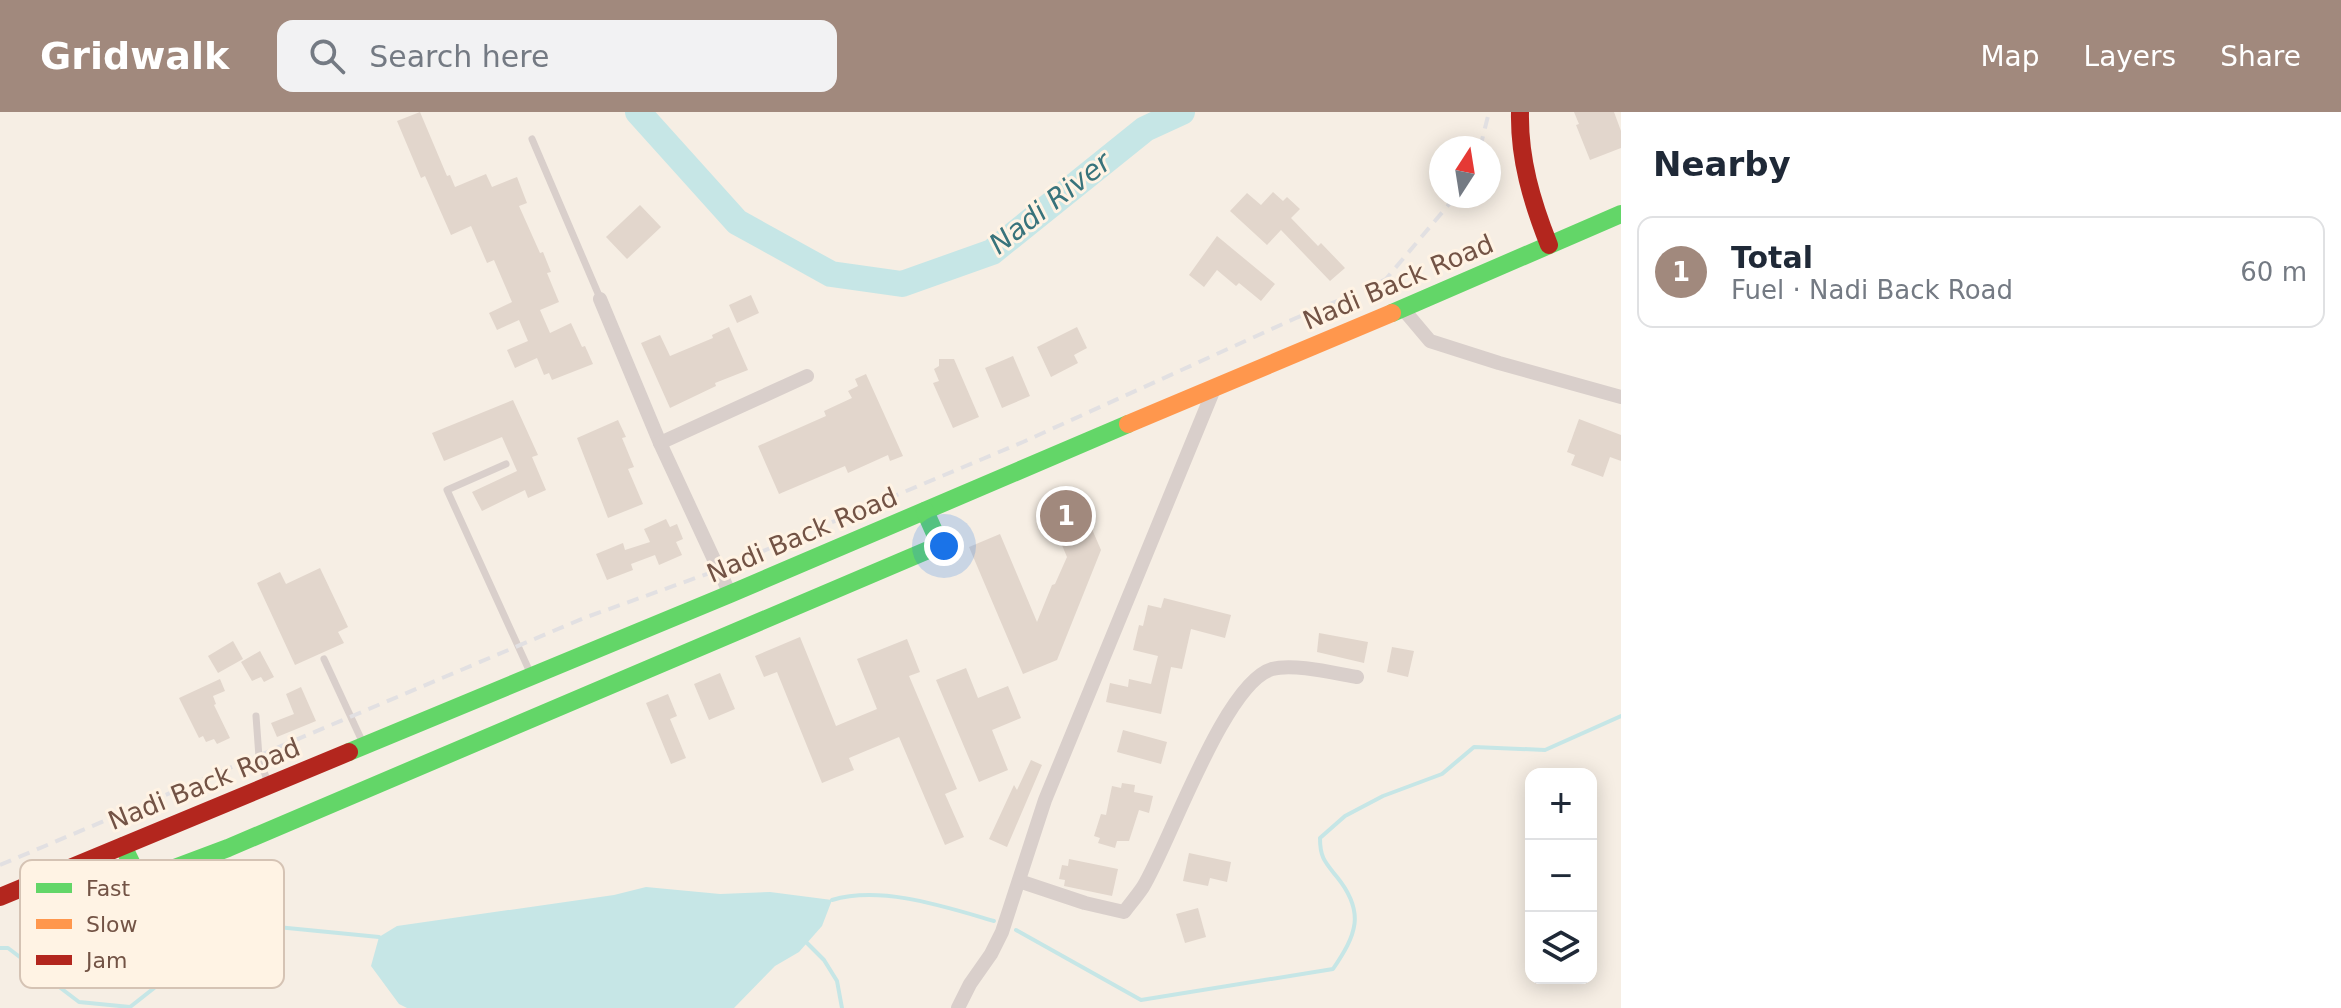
<!DOCTYPE html>
<meta charset="utf-8">
<style>
:root{--surface:#fff;--page:#f2f2f3;--text:#1f2937;--muted:#747a83;--line:#e0e1e3;--accent:#a1897d}
body{margin:0;font-family:"DejaVu Sans",sans-serif;background:var(--page);color:var(--text)}
.controls{position:absolute;right:24px;bottom:24px;display:grid;overflow:hidden;border-radius:16px;box-shadow:0 4px 20px #0003}
.controls button{width:72px;height:72px;display:grid;place-items:center;padding:0;border:0;border-bottom:2px solid var(--line);background:var(--surface);color:var(--text);font:40px sans-serif}
.compass{position:absolute;left:1429px;top:24px;width:72px;height:72px;border-radius:50%;background:var(--surface);box-shadow:0 4px 20px #0003;rotate:12deg}
.you{position:absolute;left:944px;top:434px;width:28px;height:28px;margin:-20px;border:6px solid #fff;border-radius:50%;background:#1a73e8;box-shadow:0 0 0 12px #1a73e833}
.badge{display:grid;place-items:center;width:52px;height:52px;border-radius:50%;background:var(--accent);color:#fff;font-size:26px;font-weight:700}
.pin{position:absolute;translate:-50% -50%;border:4px solid #fff;box-shadow:0 2px 8px #0006}
.list{margin:0;padding:0;list-style:none}
h2{display:flex;justify-content:space-between;align-items:center;height:104px;margin:0;padding:0 32px;font-size:34px}
h2 small{font-size:26px;font-weight:400;color:var(--muted)}
.list li{display:grid;grid-template-columns:52px 1fr auto;gap:24px;align-items:center;box-sizing:border-box;height:112px;margin:0 16px 16px;padding:0 16px;border:2px solid var(--line);border-radius:16px}
.list b{display:block;font-size:30px;white-space:nowrap}
.list p{margin:0;font-size:26px;white-space:nowrap;color:var(--muted)}
.list em{font-size:26px;font-style:normal;color:var(--muted)}
.icon{flex:none;width:44px;height:44px;fill:none;stroke:currentColor;stroke-width:2;stroke-linecap:round;stroke-linejoin:round}
.map{position:relative;flex:none;width:1621px;height:896px;overflow:hidden}
header{display:flex;align-items:center;gap:48px;box-sizing:border-box;height:112px;padding:0 40px;background:var(--accent);color:#fff}
header strong{font-size:38px}
nav{display:flex;gap:44px;margin-inline-start:auto;font-size:28px}
.search{width:560px;height:72px;background:var(--page);display:flex;align-items:center;gap:20px;box-sizing:border-box;padding:0 28px;border-radius:16px;color:var(--muted);font-size:30px}
main{display:flex}
aside{flex:1;background:var(--surface)}
.map>svg:first-child{display:block}
.water{fill:#c6e6e6}
.lines{fill:none;stroke-linecap:round;stroke-linejoin:round}
.stream{stroke:#c6e6e6;stroke-width:4}
.river{stroke:#c6e6e6;stroke-width:26}
.building{fill:#e2d6cc}
.lane{stroke:#d9cfcb;stroke-width:7}
.street{stroke:#d9cfcb;stroke-width:14}
.fast{stroke:#63d668;stroke-width:18}
.slow{stroke:#ff974d;stroke-width:18}
.jam{stroke:#b3261e;stroke-width:18}
.rail{stroke:#e2e0e2;stroke-width:4;stroke-dasharray:12 8;stroke-linecap:butt}
.labels{text-anchor:middle;dominant-baseline:central;stroke-width:6;stroke-linejoin:round;paint-order:stroke}
.street-label{font-size:26px;fill:#735345;stroke:#fff3e4}
.water-label{font-size:28px;font-style:italic;fill:#38737b;stroke:#fff3e4}
.key{fill:#fff3e4;stroke:#d5c3b4;stroke-width:2}
.key-label{font-size:22px;fill:#735345}
</style>
<header>
<strong>Gridwalk</strong>
<div class="search"><svg class="icon" aria-label="search" viewBox="0 0 24 24"><circle cx="10" cy="10" r="6"/><path d="M15 15l6 6"/></svg>Search here</div>
<nav><a>Map</a><a>Layers</a><a>Share</a></nav>
</header>
<main>
<div class="map">
<svg width="1621" height="896" viewBox="0 0 1621 896">
<rect width="100%" height="100%" fill="#f6eee4"/>
<polygon class="water" points="646,775 720,782 770,780 832,788 822,814 799,840 775,854 734,896 407,896 399,892 371,854 379,825 397,814 614,783"/>
<g class="lines">
<g class="stream">
<path d="M832,788C881,773 946,795 994,809"/>
<path d="M1016,818L1141,888L1333,857C1356,823 1366,801 1337,765C1325,750 1320,746 1320,726L1345,704L1383,684L1442,662L1474,635L1545,638L1621,604"/>
<polyline points="807,831 824,848 837,869 842,896"/>
<polyline points="0,836 8,836 79,890 130,895 206,835 267,814 379,825"/>
</g>
<polyline class="river" points="638,0 737,110 831,162 902,172 992,140 1145,17 1182,0"/>
</g>
<g class="building">
<polygon points="420,0 447,64 450,63 455,75 486,62 492,75 517,65 527,91 519,94 540,141 543,140 551,160 547,161 559,190 540,198 550,221 571,211 582,235 585,234 593,252 552,268 549,261 544,263 537,246 515,256 507,238 528,229 519,208 497,218 489,201 512,190 494,148 487,151 471,114 451,123 425,64 421,66 397,9"/>
<polygon points="1574,0 1614,0 1621,19 1621,36 1590,48 1576,13 1579,12"/>
<polygon points="1273,80 1283,89 1287,85 1300,97 1291,106 1318,134 1321,131 1345,156 1330,169 1281,118 1267,133 1230,99 1247,81 1261,93"/>
<polygon points="640,93 661,115 627,147 606,125"/>
<polygon points="1217,124 1275,172 1261,189 1239,171 1236,174 1217,158 1204,175 1189,163"/>
<polygon points="751,183 759,201 737,211 729,193"/>
<polygon points="729,215 748,258 715,271 716,274 670,296 641,231 660,223 670,244 713,226 712,223"/>
<polygon points="1077,215 1087,236 1074,243 1078,251 1051,265 1037,235"/>
<polygon points="1013,244 1030,284 1002,296 985,256"/>
<polygon points="939,247 954,247 979,305 953,316 933,271 939,269 934,257 939,254"/>
<polygon points="866,262 903,344 890,349 888,343 848,361 845,354 779,382 758,334 826,304 824,299 852,286 848,279 858,274 855,267"/>
<polygon points="513,288 538,343 532,345 546,378 528,386 525,378 482,399 472,380 517,359 502,325 444,349 432,321"/>
<polygon points="1579,307 1621,323 1621,349 1610,345 1603,365 1571,353 1575,343 1567,340"/>
<polygon points="618,308 626,325 622,326 634,355 628,357 643,392 608,406 577,326"/>
<polygon points="1079,387 1101,438 1057,548 1023,562 969,435 1000,422 1037,510 1052,473 1055,472 1067,445 1048,400"/>
<polygon points="666,407 670,415 677,412 683,427 676,430 682,443 659,453 655,443 631,452 633,458 607,468 596,442 623,431 625,438 650,430 644,417"/>
<polygon points="320,456 348,515 338,520 344,531 295,553 257,471 280,460 286,472"/>
<polygon points="1164,486 1231,503 1225,526 1191,517 1182,557 1171,555 1161,602 1106,590 1110,571 1128,575 1129,567 1151,572 1158,544 1133,538 1139,513 1143,514 1148,493 1161,496"/>
<polygon points="1319,521 1368,530 1364,551 1317,540"/>
<polygon points="800,525 836,614 877,597 857,547 907,527 920,560 909,564 957,677 945,682 964,725 945,733 899,625 849,646 854,658 822,671 777,560 764,565 755,544"/>
<polygon points="233,529 243,547 218,561 208,544"/>
<polygon points="1392,535 1414,539 1408,565 1387,560"/>
<polygon points="260,539 274,565 264,570 261,565 252,569 241,550"/>
<polygon points="966,556 978,586 1008,574 1021,606 992,618 1008,658 979,670 936,568"/>
<polygon points="720,561 735,597 709,608 694,572"/>
<polygon points="220,567 225,579 213,584 216,592 214,593 230,626 217,632 214,627 206,630 203,624 199,626 179,586"/>
<polygon points="301,575 316,609 277,625 271,611 294,602 286,582"/>
<polygon points="668,582 677,604 670,607 686,646 671,652 646,591"/>
<polygon points="1123,618 1167,630 1161,652 1117,640"/>
<polygon points="1031,648 1042,653 1007,735 989,727 1014,673 1017,678"/>
<polygon points="1122,671 1135,673 1134,680 1153,684 1149,701 1139,698 1129,729 1117,729 1115,736 1098,731 1100,726 1094,724 1101,702 1106,703 1112,674 1121,676"/>
<polygon points="1189,741 1231,750 1227,770 1210,766 1208,774 1183,769"/>
<polygon points="1069,747 1118,757 1112,784 1064,774 1065,768 1059,767 1062,753 1068,754"/>
<polygon points="1198,796 1206,825 1185,831 1176,802"/>
</g>
<g class="lines">
<g class="lane">
<polyline points="532,27 600,186"/>
<polyline points="506,352 447,378 529,558"/>
<polyline points="324,547 362,629"/>
<polyline points="256,604 259,645 267,668"/>
</g>
<g class="street">
<polyline points="600,187 660,331 730,482"/>
<polyline points="1403,197 1430,229 1499,251 1621,285"/>
<polyline points="660,331 807,264"/>
<path d="M1019,769L1085,791L1124,800C1130,792 1137,784 1143,775C1170,731 1224,571 1272,557C1293,551 1334,561 1357,565"/>
<polyline points="958,896 970,872 991,842 1002,820 1045,688 1214,277"/>
</g>
<g class="fast">
<polyline points="1392,201 1621,102"/>
<polyline points="349,640 730,482 1128,312"/>
<polyline points="123,734 140,769 228,736 940,433 925,399"/>
</g>
<polyline class="slow" points="1128,312 1392,201"/>
<g class="jam">
<path d="M1520,0C1519,47 1532,90 1549,133"/>
<polyline points="0,785 349,640"/>
</g>
<g class="rail">
<polyline points="1480,36 1489,0"/>
<polyline points="0,753 584,506 718,458 1023,330 1296,206 1366,177 1386,167 1456,84"/>
</g>
</g>
<g class="labels">
<g class="street-label">
<text transform="translate(1398 170) rotate(-23)">Nadi Back Road</text>
<text transform="translate(802 423) rotate(-23)">Nadi Back Road</text>
<text transform="translate(204 672) rotate(-22)">Nadi Back Road</text>
</g>
<g class="water-label">
<text transform="translate(1050 91) rotate(-38)">Nadi River</text>
</g>
</g>
<rect x="20" y="748" width="264" height="128" rx="12" class="key"/>
<rect x="36" y="771" width="36" height="10" fill="#63d668"/>
<rect x="36" y="807" width="36" height="10" fill="#ff974d"/>
<rect x="36" y="843" width="36" height="10" fill="#b3261e"/>
<g class="key-label">
<text x="86" y="784">Fast</text>
<text x="86" y="820">Slow</text>
<text x="86" y="856">Jam</text>
</g>
</svg>
<div class="controls">
<button>+</button>
<button>−</button>
<button><svg class="icon" aria-label="layers" viewBox="0 0 24 24"><path d="M12 4l9 5-9 5-9-5zM3 14l9 5 9-5"/></svg></button>
</div>
<svg class="compass" viewBox="-18 -18 36 36"><path d="M0-13l5 13h-10z" fill="#e53935"/><path d="M0 13l5-13h-10z" fill="#747a83"/></svg>
<div class="you"></div>
<div class="pin badge" style="left:1066px;top:404px">1</div>
</div>
<aside>
<h2>Nearby<small></small></h2>
<ul class="list">
<li><span class="badge">1</span><div><b>Total</b><p>Fuel · Nadi Back Road</p></div><em>60 m</em></li>
</ul>
</aside>
</main>
